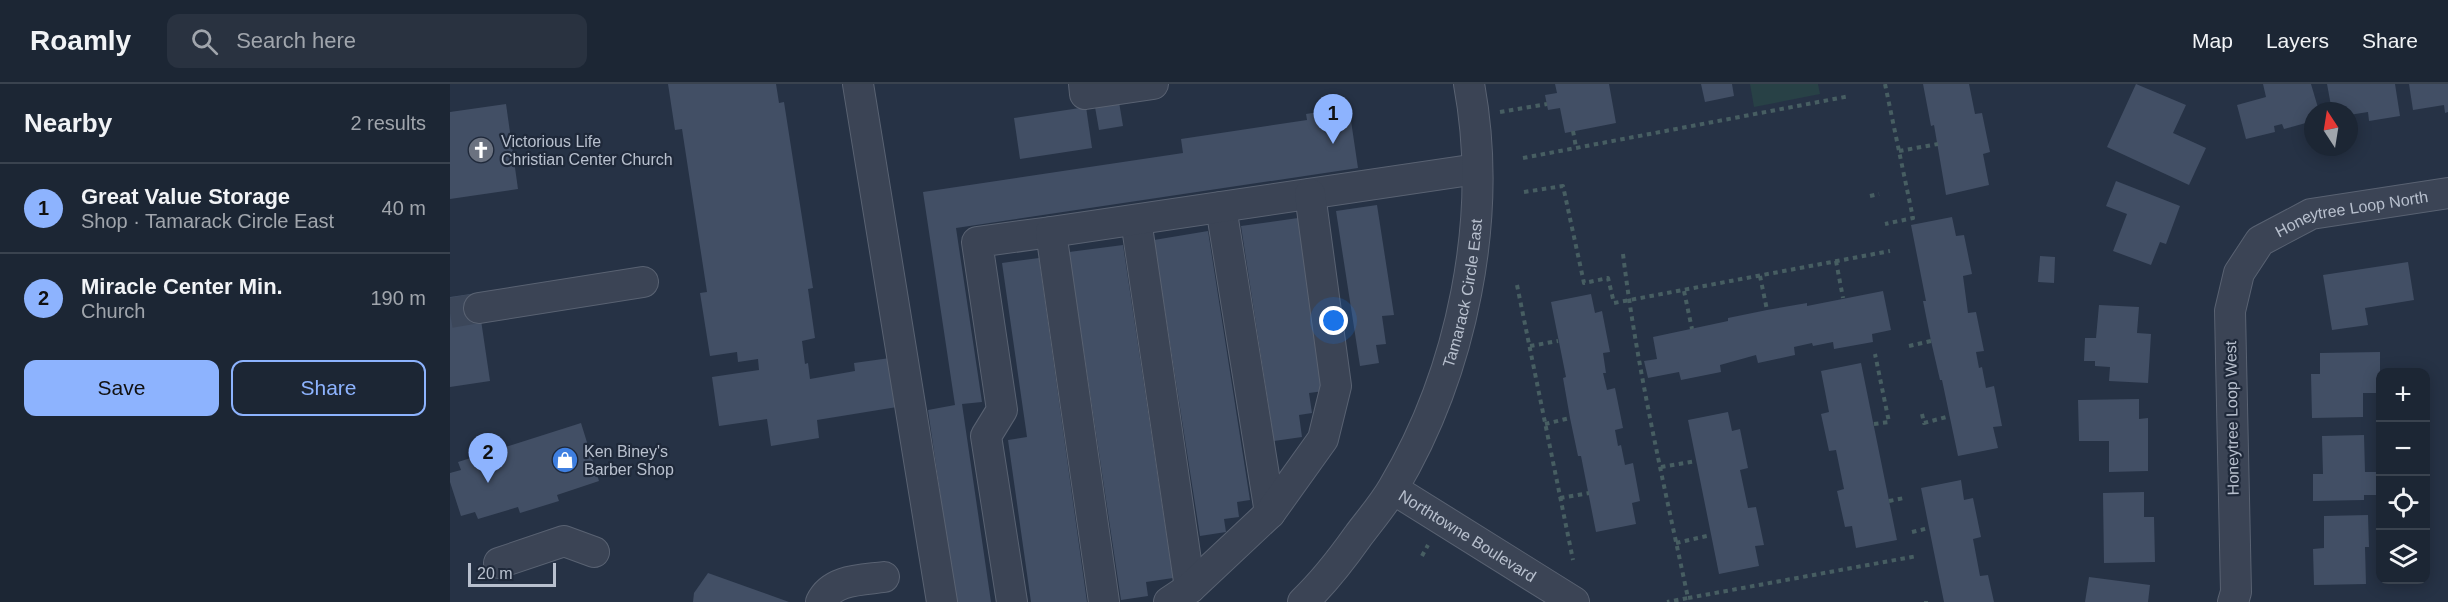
<!DOCTYPE html>
<meta charset="utf-8">
<style>
:root{--surface:#1c2634;--page:#293240;--text:#f1f3f6;--muted:#a0a5ac;--line:#3a434f;--accent:#8db3fe}
body{margin:0;font-family:Arial,sans-serif;background:var(--page);color:var(--text)}
.controls{position:absolute;right:18px;bottom:18px;display:grid;overflow:hidden;border-radius:12px;box-shadow:0 3px 15px #0003}
.controls button{width:54px;height:54px;display:grid;place-items:center;padding:0;border:0;border-bottom:2px solid var(--line);background:var(--surface);color:var(--text);font:30px sans-serif}
.compass{position:absolute;left:1854px;top:18px;width:54px;height:54px;border-radius:50%;background:var(--surface);box-shadow:0 3px 15px #0003;rotate:348deg}
.scale{position:absolute;left:18px;bottom:15px;width:88px;box-sizing:border-box;padding-left:6px;border:3px solid #b8c0ce;border-top:0;font-size:16px;line-height:21px;white-space:nowrap;color:#b8c0ce;-webkit-text-stroke:4px #1f293a;paint-order:stroke}
.you{position:absolute;left:884px;top:237px;width:21px;height:21px;margin:-15px;border:4px solid #fff;border-radius:50%;background:#1a73e8;box-shadow:0 0 0 9px #1a73e833}
.badge{display:grid;place-items:center;width:39px;height:39px;border-radius:50%;background:var(--accent);color:#111;font-size:20px;font-weight:700}
.pin{position:absolute;translate:-50% -50px;filter:drop-shadow(0 2px 3px #0008)}
.pin::after{content:'';position:absolute;top:32px;width:21px;height:18px;background:inherit;clip-path:polygon(0 0,100% 0,50% 100%)}
.list{margin:0;padding:0;list-style:none}
h2{display:flex;justify-content:space-between;align-items:center;height:78px;margin:0;padding:0 24px;font-size:26px}
h2 small{font-size:20px;font-weight:400;color:var(--muted)}
.list li{display:grid;grid-template-columns:39px 1fr auto;gap:18px;align-items:center;box-sizing:border-box;height:90px;padding:0 24px;border-top:2px solid var(--line)}
.list b{display:block;font-size:22px;white-space:nowrap}
.list p{margin:0;font-size:20px;white-space:nowrap;color:var(--muted)}
.list em{font-size:20px;font-style:normal;color:var(--muted)}
.actions{display:flex;gap:12px;padding:18px 24px}
.actions a{flex:1;padding:14px 0;border:2px solid var(--accent);border-radius:12px;text-align:center;font-size:21px;color:var(--accent)}
.actions .main{background:var(--accent);color:#111}
.icon{flex:none;width:33px;height:33px;fill:none;stroke:currentColor;stroke-width:2;stroke-linecap:round;stroke-linejoin:round}
.map{position:relative;flex:none;width:1998px;height:518px;overflow:hidden}
header{display:flex;align-items:center;gap:36px;box-sizing:border-box;height:84px;padding:0 30px;background:var(--surface);border-bottom:2px solid var(--line)}
header strong{font-size:28px}
nav{display:flex;gap:33px;margin-inline-start:auto;font-size:21px}
.search{width:420px;height:54px;background:var(--page);display:flex;align-items:center;gap:15px;box-sizing:border-box;padding:0 21px;border-radius:12px;color:var(--muted);font-size:22px}
main{display:flex}
aside{flex:1;background:var(--surface)}
.map>svg:first-child{display:block}
.green{fill:#284146}
.building{fill:#424f65}
.lines{fill:none;stroke-linecap:round;stroke-linejoin:round}
.minor-tunnel{stroke:#3c475a;stroke-width:30;stroke-dasharray:30 15;stroke-linecap:butt}
.minor-casing{stroke:#596272;stroke-width:32}
.path{stroke:#475e62;stroke-width:4;stroke-dasharray:4.5 4.5;stroke-linecap:butt}
.minor{stroke:#3b4455;stroke-width:30}
.labels{text-anchor:middle;dominant-baseline:central;stroke-width:4.5;stroke-linejoin:round;paint-order:stroke}
.poi-label{font-size:16px;fill:#b8c0ce;stroke:#1f293a;text-anchor:start}
.street-label{font-size:16px;fill:#b8c0ce;stroke:#1f293a}
</style>
<header>
<strong>Roamly</strong>
<div class="search"><svg class="icon" aria-label="search" viewBox="0 0 24 24"><circle cx="10" cy="10" r="6"/><path d="M15 15l6 6"/></svg>Search here</div>
<nav><a>Map</a><a>Layers</a><a>Share</a></nav>
</header>
<main>
<aside>
<h2>Nearby<small>2 results</small></h2>
<ul class="list">
<li><span class="badge">1</span><div><b>Great Value Storage</b><p>Shop · Tamarack Circle East</p></div><em>40 m</em></li>
<li><span class="badge">2</span><div><b>Miracle Center Min.</b><p>Church</p></div><em>190 m</em></li>
</ul>
<div class="actions"><a class="main">Save</a><a>Share</a></div>
</aside>
<div class="map">
<svg width="1998" height="518" viewBox="0 0 1998 518">
<rect width="100%" height="100%" fill="#263245"/>
<polygon class="green" points="1300,0 1368,0 1370,10 1304,23"/>
<g class="building">
<polygon points="218,0 326,0 329,19 334,18 363,204 358,205 365,254 352,257 355,280 358,279 360,295 405,287 404,279 440,274 447,323 367,336 369,354 321,362 317,335 269,342 262,293 309,286 308,275 288,278 287,268 260,272 250,209 257,208 232,45 225,46"/>
<polygon points="1105,0 1159,0 1166,39 1115,49 1110,24 1098,26 1095,11 1107,9"/>
<polygon points="1251,0 1282,0 1284,12 1255,18"/>
<polygon points="1473,0 1519,0 1525,30 1532,29 1540,68 1533,70 1539,101 1496,111 1484,41 1481,42"/>
<polygon points="1686,0 1736,21 1723,49 1756,64 1739,101 1657,63"/>
<polygon points="1813,0 1861,0 1869,27 1863,27 1863,37 1834,45 1832,40 1824,42 1825,48 1796,55 1787,21 1816,13"/>
<polygon points="1877,0 1945,0 1950,32 1919,37 1918,28 1899,31 1899,27 1882,27"/>
<polygon points="1959,0 1998,0 1998,28 1995,29 1994,21 1963,26"/>
<polygon points="669,18 673,42 649,46 645,23"/>
<polygon points="56,20 68,105 0,115 0,28"/>
<polygon points="636,23 642,64 570,75 564,34"/>
<polygon points="881,26 882,33 900,30 908,84 506,144 532,318 512,320 541,518 506,518 478,326 505,321 473,108 733,69 731,55 857,36 856,30"/>
<polygon points="1666,97 1730,122 1716,160 1710,158 1701,181 1663,167 1677,130 1656,122"/>
<polygon points="927,121 944,231 932,232 936,260 926,261 929,279 910,282 886,127"/>
<polygon points="1502,133 1506,152 1514,151 1522,190 1513,192 1518,229 1526,228 1534,267 1526,268 1529,284 1532,283 1536,304 1544,302 1552,342 1543,343 1548,364 1508,372 1492,296 1490,296 1481,257 1473,217 1476,217 1461,141"/>
<polygon points="848,134 874,307 859,309 862,329 849,331 852,353 824,357 791,142"/>
<polygon points="758,147 800,416 787,418 789,433 774,435 776,448 750,452 704,156"/>
<polygon points="673,161 723,494 696,498 698,512 671,516 619,168"/>
<polygon points="1590,172 1605,173 1604,199 1588,198"/>
<polygon points="589,174 637,518 581,518 558,356 577,353 552,179"/>
<polygon points="1958,178 1964,216 1915,224 1918,241 1882,246 1873,191"/>
<polygon points="1433,207 1441,246 1422,250 1423,258 1384,265 1383,258 1363,262 1362,259 1344,263 1345,271 1308,279 1306,271 1270,281 1271,288 1231,296 1229,288 1198,294 1194,277 1207,275 1203,253 1278,237 1278,234 1317,226 1357,219 1357,222"/>
<polygon points="27,209 40,297 0,303 0,213"/>
<polygon points="1141,210 1145,229 1152,227 1160,268 1153,269 1156,289 1153,289 1157,306 1165,304 1173,344 1165,346 1168,362 1171,361 1175,381 1183,379 1190,417 1182,419 1186,440 1146,448 1131,372 1128,372 1120,334 1113,294 1116,293 1101,218"/>
<polygon points="1649,221 1689,223 1687,249 1701,250 1698,299 1659,297 1660,283 1645,282 1645,277 1634,277 1635,254 1646,254"/>
<polygon points="1930,268 1930,309 1913,309 1913,333 1862,334 1861,290 1870,290 1870,269"/>
<polygon points="1411,279 1447,456 1406,464 1402,442 1395,443 1387,407 1394,405 1386,366 1379,367 1371,330 1379,328 1371,287"/>
<polygon points="1689,315 1689,335 1698,334 1698,387 1659,388 1659,357 1629,357 1628,316"/>
<polygon points="1278,328 1282,347 1290,345 1298,384 1290,386 1298,424 1306,423 1314,461 1305,462 1309,482 1269,490 1238,336"/>
<polygon points="131,339 149,397 107,411 109,417 70,429 68,423 28,435 25,428 11,432 0,398 0,389 11,386 8,378"/>
<polygon points="1914,351 1915,388 1929,388 1930,411 1914,411 1914,416 1863,417 1863,390 1873,390 1872,352"/>
<polygon points="1511,396 1514,416 1523,414 1531,453 1523,455 1530,492 1538,491 1544,518 1494,518 1471,404"/>
<polygon points="1694,408 1694,433 1704,433 1705,478 1654,479 1653,409"/>
<polygon points="1918,431 1919,463 1915,463 1916,500 1864,501 1863,465 1874,464 1874,432"/>
<polygon points="258,489 339,518 243,518 244,509"/>
<polygon points="1639,493 1700,501 1698,518 1635,518"/>
</g>
<g class="lines">
<polyline class="minor-tunnel" points="0,229 29,224"/>
<g class="minor-casing">
<g id="minor">
<polyline points="408,0 492,518"/>
<polyline points="634,0 635,10 703,0"/>
<polyline points="771,123 820,429"/>
<polyline points="686,136 740,504"/>
<polyline points="29,224 193,198"/>
<path id="s1" d="M943,405L1124,518"/>
<polyline points="49,479 114,457 144,468"/>
<path d="M371,518C382,495 412,496 434,493"/>
<polyline points="562,518 536,352 552,326 527,158 601,148"/>
<polyline points="654,518 601,148 1027,85"/>
<polyline points="719,518 740,504 820,429 873,355 886,302 860,110"/>
<path id="s2" d="M853,518C874,498 891,476 908,452C920,436 933,421 943,404C1012,288 1044,134 1019,0"/>
<path id="s3" d="M1783,518L1786,508L1780,227L1789,189L1810,157L1861,130L1998,109"/>
</g>
</g>
<g class="path">
<polyline points="1435,0 1463,134 1435,140"/>
<polyline points="1050,28 1097,20"/>
<polyline points="1123,47 1126,63"/>
<polyline points="1449,67 1488,60"/>
<polyline points="1073,74 1400,12"/>
<polyline points="1074,108 1113,102 1134,199 1158,194 1164,219 1440,167"/>
<polyline points="1420,112 1429,110"/>
<path d="M1173,170C1187,286 1214,400 1238,514L1217,518"/>
<polyline points="1386,177 1393,214"/>
<polyline points="1310,192 1317,226"/>
<polyline points="1067,201 1123,476"/>
<polyline points="1234,207 1242,245"/>
<polyline points="1080,262 1108,257"/>
<polyline points="1459,262 1481,257"/>
<polyline points="1472,330 1474,339 1500,332"/>
<polyline points="1095,340 1120,334"/>
<polyline points="1424,340 1439,338 1425,270"/>
<polyline points="1211,383 1246,377"/>
<polyline points="1110,414 1139,409"/>
<polyline points="1439,417 1454,414"/>
<polyline points="1462,448 1479,444"/>
<polyline points="1226,459 1261,451"/>
<polyline points="972,472 978,461"/>
<polyline points="1238,514 1467,472"/>
<polyline points="1476,517 1476,518"/>
</g>
<use href="#minor" class="minor"/>
</g>
<defs>
<g id="church-disc" transform="scale(1.35)"><circle r="9.5" fill="#6b7280" stroke="#1f293a"/><path d="M-1.2-6h2.4v3.5h3.3v2.4h-3.3V6h-2.4V-.1h-3.3v-2.4h3.3Z" fill="#fff"/></g>
<g id="shop-disc" transform="scale(1.35)"><circle r="9.5" fill="#3f7fe0" stroke="#1f293a"/><path d="M-5-2.5h2.3a2.7 3.5 0 0 1 5.4 0H5L5.5 6h-11ZM-1.5-2.5h3a1.5 2.3 0 0 0-3 0Z" fill="#fff"/></g>
</defs>
<g fill-rule="evenodd">
<use href="#church-disc" x="31" y="66"/>
<use href="#shop-disc" x="115" y="376"/>
</g>
<g class="labels">
<g class="poi-label">
<text x="51" y="57">Victorious Life<tspan x="51" dy="18">Christian Center Church</tspan></text>
<text x="134" y="367">Ken Biney's<tspan x="134" dy="18">Barber Shop</tspan></text>
</g>
<g class="street-label">
<text stroke="none"><textPath href="#s3" startOffset="466">Honeytree Loop North</textPath></text>
<text stroke="none"><textPath href="#s2" startOffset="354">Tamarack Circle East</textPath></text>
<text transform="translate(1782 334) rotate(-91)">Honeytree Loop West</text>
<text stroke="none"><textPath href="#s1" startOffset="88">Northtowne Boulevard</textPath></text>
</g>
</g>
</svg>
<div class="controls">
<button>+</button>
<button>−</button>
<button><svg class="icon" aria-label="locate" viewBox="0 0 24 24"><circle cx="12" cy="12" r="6"/><path d="M12 2v4M12 18v4M2 12h4M18 12h4"/></svg></button>
<button><svg class="icon" aria-label="layers" viewBox="0 0 24 24"><path d="M12 4l9 5-9 5-9-5zM3 14l9 5 9-5"/></svg></button>
</div>
<svg class="compass" viewBox="-18 -18 36 36"><path d="M0-13l5 13h-10z" fill="#e53935"/><path d="M0 13l5-13h-10z" fill="#a0a5ac"/></svg>
<div class="scale">20 m</div>
<div class="you"></div>
<div class="pin badge" style="left:883px;top:60px">1</div>
<div class="pin badge" style="left:38px;top:399px">2</div>
</div>
</main>
